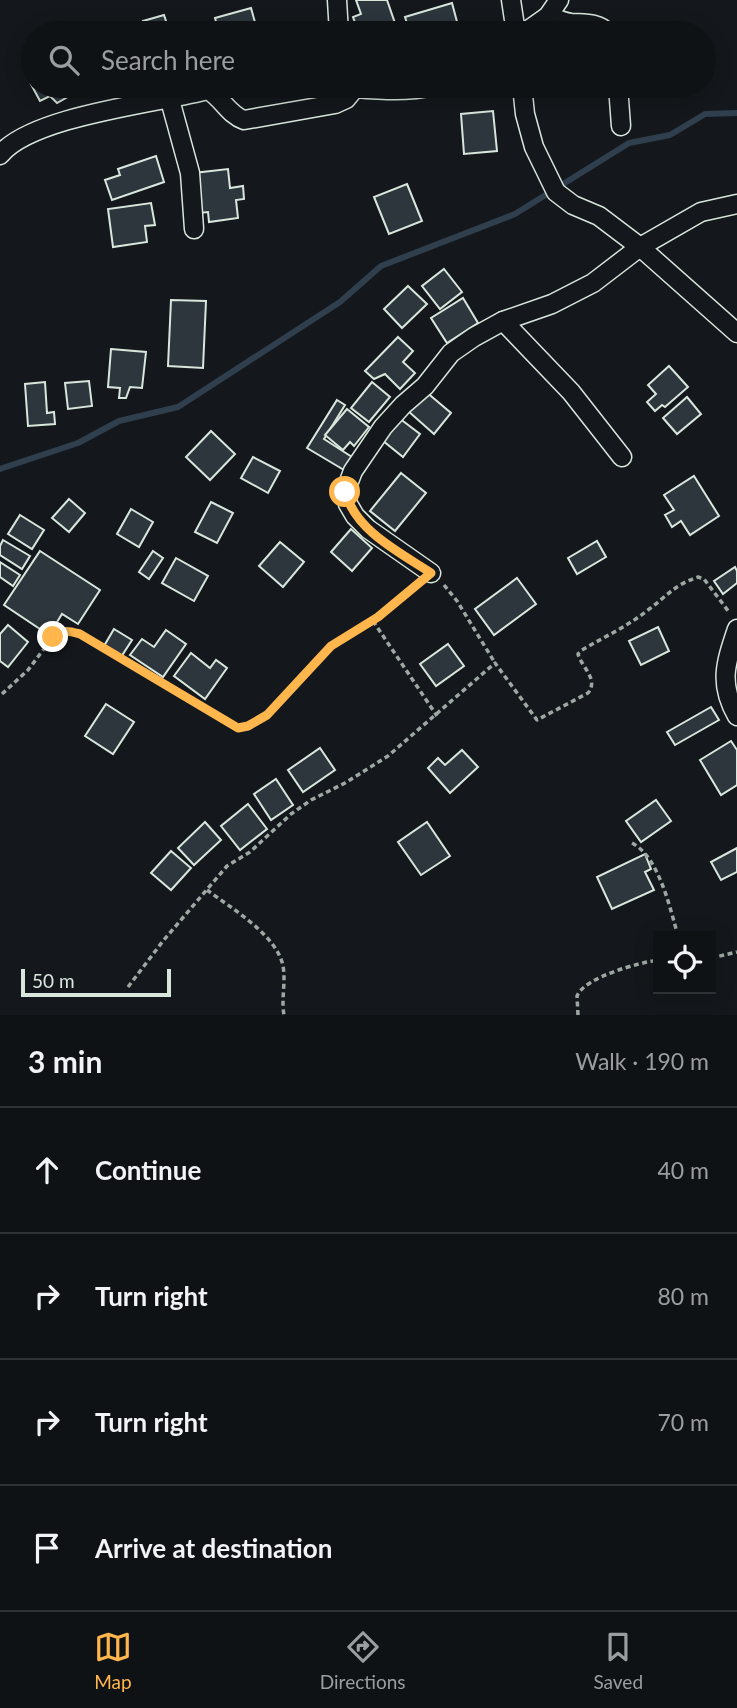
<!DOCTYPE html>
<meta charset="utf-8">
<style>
:root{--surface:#0f1215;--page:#1d2022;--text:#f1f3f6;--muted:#9b9ea0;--line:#2f3234;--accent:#ffb74d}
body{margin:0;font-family:Lato,sans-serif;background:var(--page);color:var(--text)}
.controls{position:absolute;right:21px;bottom:21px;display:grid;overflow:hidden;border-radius:0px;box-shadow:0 4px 18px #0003}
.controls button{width:63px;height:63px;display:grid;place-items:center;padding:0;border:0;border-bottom:2px solid var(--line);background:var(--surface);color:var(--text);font:35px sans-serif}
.scale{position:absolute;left:21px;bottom:18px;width:150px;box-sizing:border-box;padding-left:7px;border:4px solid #d8e6dc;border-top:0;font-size:19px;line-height:24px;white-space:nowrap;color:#d8e6dc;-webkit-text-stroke:5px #14181c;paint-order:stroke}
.stop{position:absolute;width:21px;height:21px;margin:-16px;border:5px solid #ffb74d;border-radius:50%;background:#fff}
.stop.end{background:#ffb74d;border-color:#fff;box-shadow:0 2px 7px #0008}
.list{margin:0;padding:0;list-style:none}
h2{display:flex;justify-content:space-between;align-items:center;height:91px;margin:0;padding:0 28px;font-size:30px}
h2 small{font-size:23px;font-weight:400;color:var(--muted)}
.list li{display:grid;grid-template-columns:46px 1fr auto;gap:21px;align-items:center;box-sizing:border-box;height:126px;padding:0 28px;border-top:2px solid var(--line)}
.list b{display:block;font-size:26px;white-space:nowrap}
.list em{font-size:23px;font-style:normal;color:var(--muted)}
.icon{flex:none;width:38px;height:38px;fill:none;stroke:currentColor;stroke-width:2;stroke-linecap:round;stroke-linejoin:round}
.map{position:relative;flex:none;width:737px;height:1015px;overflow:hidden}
.search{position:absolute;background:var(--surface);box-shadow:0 4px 18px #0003;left:21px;right:21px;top:21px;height:77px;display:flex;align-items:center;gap:18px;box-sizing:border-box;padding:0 24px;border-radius:38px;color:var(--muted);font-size:26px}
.sheet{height:595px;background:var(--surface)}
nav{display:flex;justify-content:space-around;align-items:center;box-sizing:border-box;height:98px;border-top:2px solid var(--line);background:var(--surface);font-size:19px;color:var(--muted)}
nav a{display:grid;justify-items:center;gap:4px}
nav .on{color:var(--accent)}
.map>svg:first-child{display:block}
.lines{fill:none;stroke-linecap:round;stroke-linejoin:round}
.stream{stroke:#2f3f4d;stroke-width:6}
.building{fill:#2c363c;stroke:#d8e6dc;stroke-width:2}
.street-casing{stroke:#d8e6dc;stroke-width:21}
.path{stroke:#9da8a2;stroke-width:3.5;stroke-dasharray:5 3.5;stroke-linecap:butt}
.street{stroke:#14181c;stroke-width:18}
.route{stroke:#ffb74d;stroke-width:9}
</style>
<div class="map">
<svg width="737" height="1015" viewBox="0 0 737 1015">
<rect width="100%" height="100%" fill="#14181c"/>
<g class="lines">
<polyline class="stream" points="0,469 78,443 119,421 178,407 340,302 381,266 515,214 629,143 670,135 705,114 737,113"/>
</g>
<g class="building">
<polygon points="356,0 387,0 397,29 386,33 365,33 358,31 353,17 361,14"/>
<polygon points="452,3 460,33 410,33 405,17"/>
<polygon points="251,8 258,33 219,33 215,18"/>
<polygon points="164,15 170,33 147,33 143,21"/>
<polygon points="33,68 33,86 72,86 68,88 71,95 57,103 50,96 40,101 25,73"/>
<polygon points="493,111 497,151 464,154 461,114"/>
<polygon points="156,156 164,182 112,200 105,180 120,175 118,169"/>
<polygon points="228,169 230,188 243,186 244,199 236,200 238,218 209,222 208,212 199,213 194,173"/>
<polygon points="407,184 422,221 389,234 374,197"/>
<polygon points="151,203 155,225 145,226 147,242 113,247 108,209"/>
<polygon points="444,269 462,292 440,309 422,286"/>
<polygon points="408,286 427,304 402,328 384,309"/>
<polygon points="463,298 478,323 447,343 431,318"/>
<polygon points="171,300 206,301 203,368 168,366"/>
<polygon points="398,337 413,351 403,362 415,373 400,389 385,374 374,379 365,371"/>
<polygon points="111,349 146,352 142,388 130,387 126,398 119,398 120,388 108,387"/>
<polygon points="669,366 688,387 665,407 662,405 655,411 647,402 656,394 648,385"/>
<polygon points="89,381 92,406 68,409 65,383"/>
<polygon points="45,382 47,413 54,412 55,424 28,426 25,384"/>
<polygon points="372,382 390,397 369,422 351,408"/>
<polygon points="425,391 451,413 434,434 408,411"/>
<polygon points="687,397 701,414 677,434 663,418"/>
<polygon points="337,400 345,405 324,439 352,457 344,470 307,448"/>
<polygon points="347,409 369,427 354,446 350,442 343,450 325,435"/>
<polygon points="399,418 420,434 403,457 382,440"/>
<polygon points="211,431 235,454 210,480 186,457"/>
<polygon points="253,457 280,471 268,493 241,478"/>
<polygon points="401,473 426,493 395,531 370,511"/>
<polygon points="694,476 719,516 690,535 681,521 672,527 665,515 674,510 664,495"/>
<polygon points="69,499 85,513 69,532 52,518"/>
<polygon points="211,502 233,513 217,543 195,532"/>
<polygon points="131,509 153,522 139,547 117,534"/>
<polygon points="20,515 44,530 32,549 8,534"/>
<polygon points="351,529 372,548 352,571 331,552"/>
<polygon points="3,540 30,556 22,569 0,555 0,546"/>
<polygon points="597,541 606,557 577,574 568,558"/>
<polygon points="280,542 304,562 283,587 259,566"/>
<polygon points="40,551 100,590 78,624 62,614 49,635 4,605"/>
<polygon points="153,551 163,558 149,579 139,572"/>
<polygon points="176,558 208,576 194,601 162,583"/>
<polygon points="0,562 20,575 13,586 0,577"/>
<polygon points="735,567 737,571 737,583 723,594 714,581"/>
<polygon points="517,578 536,604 494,635 475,609"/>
<polygon points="8,625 28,642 8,667 0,661 0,634"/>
<polygon points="658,627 669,651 641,665 629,641"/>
<polygon points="114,629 132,640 121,657 104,646"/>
<polygon points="166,630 186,644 163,677 130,655 142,639 154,647"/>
<polygon points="448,644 464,666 436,686 420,664"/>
<polygon points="191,653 210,668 216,660 227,668 205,699 174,676"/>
<polygon points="106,704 134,722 113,754 85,736"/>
<polygon points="711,707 719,720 675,745 667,732"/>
<polygon points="731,741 737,750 737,785 721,795 700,760"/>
<polygon points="320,748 335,770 303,792 288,770"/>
<polygon points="462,750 478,767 450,793 428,768 438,758 445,765"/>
<polygon points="276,779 293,805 271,820 254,794"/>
<polygon points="656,800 671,821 641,842 626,821"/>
<polygon points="248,804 267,829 240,850 221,826"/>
<polygon points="205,822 221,840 194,865 178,848"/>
<polygon points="427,822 450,856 421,875 398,842"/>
<polygon points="737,848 737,872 721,880 711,862"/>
<polygon points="171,851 191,868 171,890 151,873"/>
<polygon points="645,854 651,869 645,872 654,890 612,909 597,877"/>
</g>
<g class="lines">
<g class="street-casing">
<g id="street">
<polyline points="337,0 339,33"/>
<polyline points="511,0 516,33"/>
<path d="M548,16C555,18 563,22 571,23C584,24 598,22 608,33"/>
<polyline points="524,33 548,16 559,0"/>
<polyline points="522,86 525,114 534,147 556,192 573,205 599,216 640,247 737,333"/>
<polyline points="618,86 621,126"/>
<polyline points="170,100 190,173 194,229"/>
<path d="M0,155C31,116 157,103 208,90C222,98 229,115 244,120L335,104L346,99L355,88C381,90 408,92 434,86"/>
<polyline points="503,321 571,392 622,457"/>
<polyline points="431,573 368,529 355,516 348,504 345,492 353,471 383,427 403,405 425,386 451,353 474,337 503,321 552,304 593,283 640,247 701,212 737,204"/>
<path d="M737,629C726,662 718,683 737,716"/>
</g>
</g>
<g class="path">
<polyline points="444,585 457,601 495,663"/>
<polyline points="373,621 437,716"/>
<polyline points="2,694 28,670 53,637 59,632 68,630 80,634 143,670 189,700 238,728 248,726 267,714 331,646 378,617 417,584"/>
<path d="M632,843C659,857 670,908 678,936"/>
<path d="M207,890C231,908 277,935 283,966C286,982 281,999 284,1015"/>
<polyline points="711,958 737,952"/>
<path d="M128,987L163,941L227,866L250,852L291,814L311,800L345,783L388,756L495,663L537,720L588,693C599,679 582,668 578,654L582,650C604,637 628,626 648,610C667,596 674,585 698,577L704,579L729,612"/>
<path d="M578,1015L577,996C585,977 638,963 658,960"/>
</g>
<use href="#street" class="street"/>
</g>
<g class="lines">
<path class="route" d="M53,637C63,629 69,631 80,634L238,728L248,726L267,715L331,646L378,617L431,573C399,552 356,531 345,492"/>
</g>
</svg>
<div class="controls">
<button><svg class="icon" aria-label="locate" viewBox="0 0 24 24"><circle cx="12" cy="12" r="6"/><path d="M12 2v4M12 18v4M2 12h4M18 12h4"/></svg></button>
</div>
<div class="scale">50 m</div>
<div class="stop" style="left:345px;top:492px"></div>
<div class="stop end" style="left:53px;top:637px"></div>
<div class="search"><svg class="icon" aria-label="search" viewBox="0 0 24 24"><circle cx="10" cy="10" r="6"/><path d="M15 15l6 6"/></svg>Search here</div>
</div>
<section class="sheet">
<h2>3 min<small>Walk · 190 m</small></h2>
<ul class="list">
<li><svg class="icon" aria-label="ahead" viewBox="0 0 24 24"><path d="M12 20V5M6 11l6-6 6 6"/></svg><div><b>Continue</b></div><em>40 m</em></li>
<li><svg class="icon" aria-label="right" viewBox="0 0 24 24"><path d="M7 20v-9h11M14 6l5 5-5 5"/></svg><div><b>Turn right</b></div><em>80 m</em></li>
<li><svg class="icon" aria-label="right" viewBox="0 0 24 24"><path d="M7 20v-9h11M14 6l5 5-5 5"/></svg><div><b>Turn right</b></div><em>70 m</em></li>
<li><svg class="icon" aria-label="arrive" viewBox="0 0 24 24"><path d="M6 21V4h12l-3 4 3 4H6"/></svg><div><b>Arrive at destination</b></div></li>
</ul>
</section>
<nav>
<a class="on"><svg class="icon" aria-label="map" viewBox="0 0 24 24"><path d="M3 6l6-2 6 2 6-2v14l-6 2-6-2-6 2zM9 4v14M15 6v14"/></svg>Map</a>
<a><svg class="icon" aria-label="directions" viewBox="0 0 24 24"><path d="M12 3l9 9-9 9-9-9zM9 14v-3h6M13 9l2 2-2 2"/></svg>Directions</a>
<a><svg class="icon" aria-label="saved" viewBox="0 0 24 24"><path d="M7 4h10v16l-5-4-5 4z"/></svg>Saved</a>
</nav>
